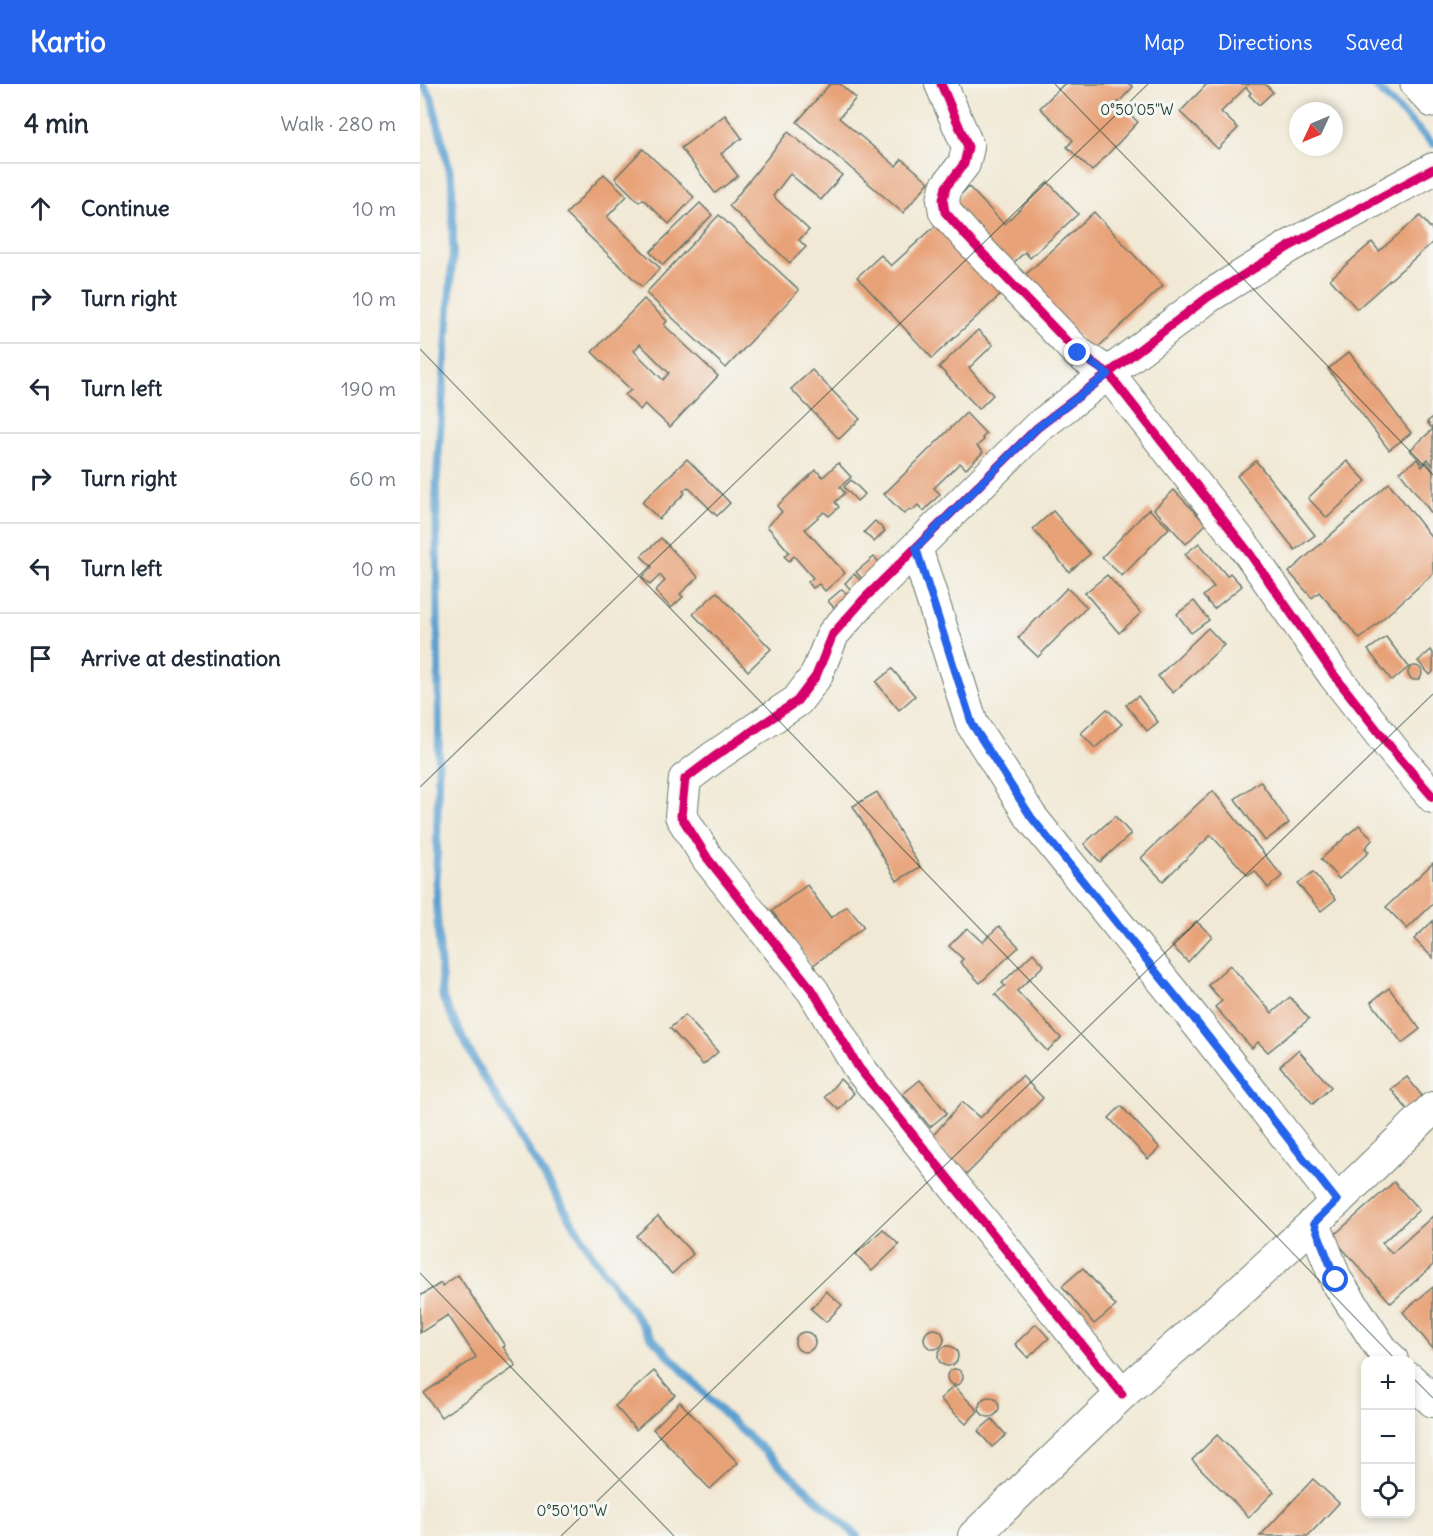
<!DOCTYPE html>
<meta charset="utf-8">
<style>
:root{--surface:#fff;--page:#f2f2f3;--text:#1f2937;--muted:#747a83;--line:#e0e1e3;--accent:#2563eb}
body{margin:0;font-family:Delius,sans-serif;background:var(--page);color:var(--text)}
.controls{position:absolute;right:18px;bottom:18px;display:grid;overflow:hidden;border-radius:12px;box-shadow:0 3px 9px #0003}
.controls button{width:54px;height:54px;display:grid;place-items:center;padding:0;border:0;border-bottom:2px solid var(--line);background:var(--surface);color:var(--text);font:30px sans-serif}
.compass{position:absolute;left:869px;top:18px;width:54px;height:54px;border-radius:50%;background:var(--surface);box-shadow:0 3px 9px #0003;rotate:226deg}
.stop{position:absolute;width:18px;height:18px;margin:-14px;border:4px solid #2563eb;border-radius:50%;background:#fff}
.stop.end{background:#2563eb;border-color:#fff;box-shadow:0 2px 6px #0008}
.list{margin:0;padding:0;list-style:none}
h2{display:flex;justify-content:space-between;align-items:center;height:78px;margin:0;padding:0 24px;font-size:26px}
h2 small{font-size:20px;font-weight:400;color:var(--muted)}
.list li{display:grid;grid-template-columns:39px 1fr auto;gap:18px;align-items:center;box-sizing:border-box;height:90px;padding:0 24px;border-top:2px solid var(--line)}
.list b{display:block;font-size:22px;white-space:nowrap}
.list em{font-size:20px;font-style:normal;color:var(--muted)}
.icon{flex:none;width:33px;height:33px;fill:none;stroke:currentColor;stroke-width:2;stroke-linecap:round;stroke-linejoin:round}
.map{position:relative;flex:none;width:1013px;height:1452px;overflow:hidden}
header{display:flex;align-items:center;gap:36px;box-sizing:border-box;height:84px;padding:0 30px;background:var(--accent);color:#fff}
header strong{font-size:28px}
nav{display:flex;gap:33px;margin-inline-start:auto;font-size:21px}
main{display:flex}
aside{flex:1;background:var(--surface)}
.map>svg:first-child{display:block}
.lines{fill:none;stroke-linecap:round;stroke-linejoin:round}
.stream{stroke:#5ba0d0;stroke-width:8}
.building{fill:#e8a278;fill-rule:evenodd}
.street-casing{stroke:#68796c;stroke-width:34}
.secondary-casing{stroke:#68796c;stroke-width:35}
.street{stroke:#fff;stroke-width:32}
.secondary{stroke:#fff;stroke-width:33}
.cycleway-casing{stroke:#f6f6f2;stroke-width:13}
.cycleway{stroke:#d6006c;stroke-width:9}
.route{stroke:#2563eb;stroke-width:8}
.ticks{fill:none;stroke:#1f3d34;stroke-width:1.5;stroke-opacity:0.45}
.ticks-label{font-size:15px;text-anchor:middle;fill:#1f3d34;stroke:#f6f6f2;stroke-width:6;stroke-linejoin:round;paint-order:stroke}
</style>
<header>
<strong>Kartio</strong>
<nav><a>Map</a><a>Directions</a><a>Saved</a></nav>
</header>
<main>
<aside>
<h2>4 min<small>Walk · 280 m</small></h2>
<ul class="list">
<li><svg class="icon" aria-label="ahead" viewBox="0 0 24 24"><path d="M12 20V5M6 11l6-6 6 6"/></svg><div><b>Continue</b></div><em>10 m</em></li>
<li><svg class="icon" aria-label="right" viewBox="0 0 24 24"><path d="M7 20v-9h11M14 6l5 5-5 5"/></svg><div><b>Turn right</b></div><em>10 m</em></li>
<li><svg class="icon" aria-label="left" viewBox="0 0 24 24"><path d="M17 20v-9H6M10 6l-5 5 5 5"/></svg><div><b>Turn left</b></div><em>190 m</em></li>
<li><svg class="icon" aria-label="right" viewBox="0 0 24 24"><path d="M7 20v-9h11M14 6l5 5-5 5"/></svg><div><b>Turn right</b></div><em>60 m</em></li>
<li><svg class="icon" aria-label="left" viewBox="0 0 24 24"><path d="M17 20v-9H6M10 6l-5 5 5 5"/></svg><div><b>Turn left</b></div><em>10 m</em></li>
<li><svg class="icon" aria-label="arrive" viewBox="0 0 24 24"><path d="M6 21V4h12l-3 4 3 4H6"/></svg><div><b>Arrive at destination</b></div></li>
</ul>
</aside>
<div class="map">
<svg width="1013" height="1452" viewBox="0 0 1013 1452">
<rect width="100%" height="100%" fill="#f6f6f2"/>
<filter id="ink" filterUnits="userSpaceOnUse"><feTurbulence type="fractalNoise" baseFrequency=".0167" numOctaves="2"/><feDisplacementMap in="SourceGraphic" scale="12" xChannelSelector="R" yChannelSelector="G"/><feConvolveMatrix kernelMatrix="1 2 1 2 8 2 1 2 1" color-interpolation-filters="sRGB"/></filter>
<filter id="wash" filterUnits="userSpaceOnUse"><feTurbulence type="fractalNoise" baseFrequency=".008" numOctaves="4" result="noise"/><feDisplacementMap in="SourceGraphic" scale="24" xChannelSelector="R" yChannelSelector="G"/><feGaussianBlur stdDeviation="1.35" result="paint"/><feColorMatrix in="noise" values="0 0 0 0 0 0 0 0 0 0 0 0 0 0 0 0 0 1.4 0 .05"/><feComposite in="paint" operator="in"/></filter>
<g filter="url(#wash)">
<rect width="100%" height="100%" fill="#f1e9d5"/>
<g class="lines">
<g class="stream">
<polyline points="2,0 11,12 32,97 33,166 16,405 19,645 16,818 23,915 59,985 175,1175 231,1253 304,1330 437,1452"/>
<polyline points="953,0 1013,60"/>
</g>
</g>
<g id="blocks">
<g class="building">
<polygon points="410,0 420,0 436,14 419,34 476,82 482,75 509,98 483,129 377,38"/>
<polygon points="644,0 710,0 713,3 698,19 718,38 672,87 647,63 653,56 620,24"/>
<polygon points="787,0 827,0 828,1 830,0 845,0 853,8 839,21 829,11 831,9 826,3 801,28 818,44 798,65 760,28"/>
<polygon points="305,31 322,54 301,70 318,92 295,109 261,64"/>
<polygon points="368,48 422,91 401,116 370,90 353,112 389,146 379,156 386,163 370,179 309,122"/>
<polygon points="223,65 274,113 249,140 223,115 219,118 195,94"/>
<polygon points="184,90 207,112 187,133 240,184 222,203 146,130"/>
<polygon points="628,98 658,130 610,174 605,168 587,185 528,122 549,103 584,140"/>
<polygon points="280,119 292,131 243,181 230,168"/>
<polygon points="674,128 743,202 673,268 603,193"/>
<polygon points="299,131 379,206 306,284 226,209"/>
<polygon points="1000,132 1013,147 1013,158 937,225 910,195 952,158 959,167"/>
<polygon points="523,135 587,205 512,274 437,193 461,171 471,182"/>
<path d="M224,215L247,237L244,241L298,292L250,343L225,320L220,326L205,311L211,306L172,268ZM220,260L249,289L243,296L214,267Z"/>
<polygon points="558,246 573,261 549,284 573,311 559,325 519,283"/>
<polygon points="929,268 991,349 969,366 908,285"/>
<polygon points="392,286 440,335 419,355 371,305"/>
<polygon points="546,329 566,350 562,354 564,356 557,362 563,368 546,385 540,379 514,404 520,410 504,427 498,421 492,427 490,425 484,430 464,410"/>
<polygon points="1013,333 1013,382 1008,375 1003,380 990,366 1013,345 1007,338"/>
<polygon points="267,375 310,419 297,432 268,403 263,407 265,409 239,435 222,418"/>
<polygon points="997,375 1002,383 1007,378 1013,386 1013,431 980,388"/>
<polygon points="836,377 895,451 875,466 817,392"/>
<polygon points="927,377 946,397 907,434 888,414"/>
<polygon points="418,379 431,393 420,403 425,409 415,418 419,423 409,432 404,428 385,445 425,489 405,507 399,500 393,504 388,498 393,494 374,472 369,477 364,472 369,468 347,442 362,428 357,422 396,386 403,393"/>
<polygon points="431,396 445,410 437,417 424,403"/>
<polygon points="969,399 1013,455 1013,490 940,555 899,508 892,514 869,488"/>
<polygon points="754,406 786,440 766,460 734,425"/>
<polygon points="729,425 749,444 702,492 682,473"/>
<polygon points="633,427 670,470 649,488 613,445"/>
<polygon points="455,437 465,447 454,458 444,448"/>
<polygon points="241,454 278,493 260,510 263,513 251,524 235,507 245,497 240,491 230,501 222,493 232,483 221,472"/>
<polygon points="779,459 807,492 810,489 822,502 794,525 783,512 794,503 765,470"/>
<polygon points="454,473 461,480 444,497 436,488"/>
<polygon points="434,490 442,498 432,507 425,499"/>
<polygon points="687,491 721,529 699,549 665,509"/>
<polygon points="647,504 667,523 618,573 598,554"/>
<polygon points="422,505 431,515 418,528 408,517"/>
<polygon points="297,508 351,565 328,587 273,530"/>
<polygon points="774,517 789,536 771,549 757,530"/>
<polygon points="788,544 804,561 753,609 738,592"/>
<polygon points="966,553 989,583 972,597 948,566"/>
<polygon points="1011,566 1013,569 1013,588 1010,591 998,577"/>
<circle cx="995" cy="589" r="7"/>
<polygon points="472,585 495,612 479,626 456,598"/>
<polygon points="718,612 738,638 727,647 706,621"/>
<polygon points="687,625 702,640 675,664 661,649"/>
<polygon points="840,697 869,739 845,757 815,715"/>
<polygon points="793,707 862,792 848,804 835,787 828,792 791,751 743,797 721,774 781,717"/>
<polygon points="457,708 500,783 477,797 433,722"/>
<polygon points="695,732 711,750 680,778 664,760"/>
<polygon points="939,741 953,755 945,764 949,768 919,795 901,775"/>
<polygon points="1013,779 1013,820 987,845 966,823"/>
<polygon points="893,788 916,815 901,827 878,800"/>
<polygon points="387,801 411,834 427,822 444,843 392,882 352,827"/>
<polygon points="776,837 792,852 768,878 752,862"/>
<polygon points="1013,837 1013,874 994,855"/>
<polygon points="579,842 599,863 560,899 540,878 543,875 529,862 547,844 562,858"/>
<polygon points="613,869 624,881 597,907 641,954 627,967 575,910 585,902 582,899"/>
<polygon points="810,881 852,929 870,913 889,935 848,968 838,958 832,964 795,923 802,917 788,901"/>
<polygon points="969,904 1000,945 982,959 951,918"/>
<polygon points="265,931 298,968 283,981 250,944"/>
<polygon points="878,966 911,1003 893,1020 860,982"/>
<polygon points="602,992 623,1014 545,1092 510,1055 542,1018 560,1034"/>
<polygon points="987,993 1006,1017 990,1029 971,1005"/>
<polygon points="420,995 434,1009 419,1026 405,1013"/>
<polygon points="500,996 527,1029 510,1043 483,1010"/>
<polygon points="701,1022 740,1064 728,1075 689,1034"/>
<polygon points="974,1098 999,1126 962,1159 972,1169 1013,1132 1013,1181 971,1219 912,1153"/>
<polygon points="238,1132 273,1170 252,1190 216,1152"/>
<polygon points="463,1145 479,1161 452,1187 436,1170"/>
<polygon points="663,1184 696,1222 674,1240 642,1202"/>
<polygon points="38,1191 85,1262 83,1263 96,1282 21,1333 4,1309 56,1273 28,1231 0,1249 0,1212 21,1199 22,1202"/>
<polygon points="1013,1203 1013,1265 983,1228"/>
<polygon points="406,1207 422,1221 406,1238 391,1225"/>
<polygon points="616,1240 629,1254 608,1274 595,1260"/>
<circle cx="514" cy="1255" r="10"/>
<circle cx="385" cy="1258" r="10"/>
<circle cx="528" cy="1272" r="10"/>
<circle cx="535" cy="1293" r="8"/>
<polygon points="234,1287 255,1311 216,1346 195,1322"/>
<polygon points="534,1302 558,1327 546,1340 520,1315"/>
<circle cx="569" cy="1323" r="10"/>
<polygon points="260,1318 318,1379 290,1405 233,1345"/>
<polygon points="572,1335 586,1351 572,1363 558,1347"/>
<polygon points="797,1351 854,1408 829,1433 772,1376"/>
<polygon points="893,1395 919,1419 888,1452 840,1452"/>
</g>
</g>
</g>
<g filter="url(#ink)">
<use href="#blocks" fill-opacity="0" stroke="#68796c" stroke-width="1.5"/>
<g class="lines">
<g class="street-casing">
<g id="street">
<polyline points="521,0 548,63 544,80 526,103 523,116 525,128 548,154 658,269 688,289 830,470 914,591 976,670 1013,713"/>
<polyline points="496,464 552,640 611,733 775,936 917,1117"/>
<polyline points="894,1139 916,1196 963,1267 972,1276"/>
<polyline points="990,1295 1013,1317"/>
<polyline points="702,1310 439,984 393,907 288,775 261,732 265,695 294,673 377,617 396,592 413,550 444,515 617,344 788,213 870,162 1013,85"/>
<polyline points="554,1452 702,1310 814,1212 894,1139 1013,1024"/>
</g>
</g>
<g class="secondary-casing">
<polyline id="secondary" points="997,0 1013,17"/>
</g>
<use href="#street" class="street"/>
<use href="#secondary" class="secondary"/>
<g class="cycleway-casing">
<g id="cycleway">
<polyline points="521,0 548,63 544,80 526,103 523,116 525,128 548,154 658,269 688,289 830,470 914,591 976,670 1013,713"/>
<polyline points="702,1310 439,984 393,907 288,775 261,732 265,695 294,673 377,617 396,592 413,550 444,515 617,344 788,213 870,162 1013,85"/>
</g>
</g>
<use href="#cycleway" class="cycleway"/>
</g>
</g>
<g class="lines" filter="url(#ink)">
<polyline class="route" points="658,269 688,290 617,344 496,464 552,640 611,733 775,936 917,1117 894,1139 916,1196"/>
</g>
<path class="ticks" d="M635,0L1013,391M0,265L976,1276M0,703L728,0M0,1189L254,1452M990,1291L1013,1314M141,1452L1013,610"/>
<g class="ticks-label">
<text x="717" y="31">0°50'05"W</text>
<text x="152" y="1432">0°50'10"W</text>
</g>
</svg>
<div class="controls">
<button>+</button>
<button>−</button>
<button><svg class="icon" aria-label="locate" viewBox="0 0 24 24"><circle cx="12" cy="12" r="6"/><path d="M12 2v4M12 18v4M2 12h4M18 12h4"/></svg></button>
</div>
<svg class="compass" viewBox="-18 -18 36 36"><path d="M0-13l5 13h-10z" fill="#e53935"/><path d="M0 13l5-13h-10z" fill="#747a83"/></svg>
<div class="stop" style="left:916px;top:1196px"></div>
<div class="stop end" style="left:658px;top:269px"></div>
</div>
</main>
